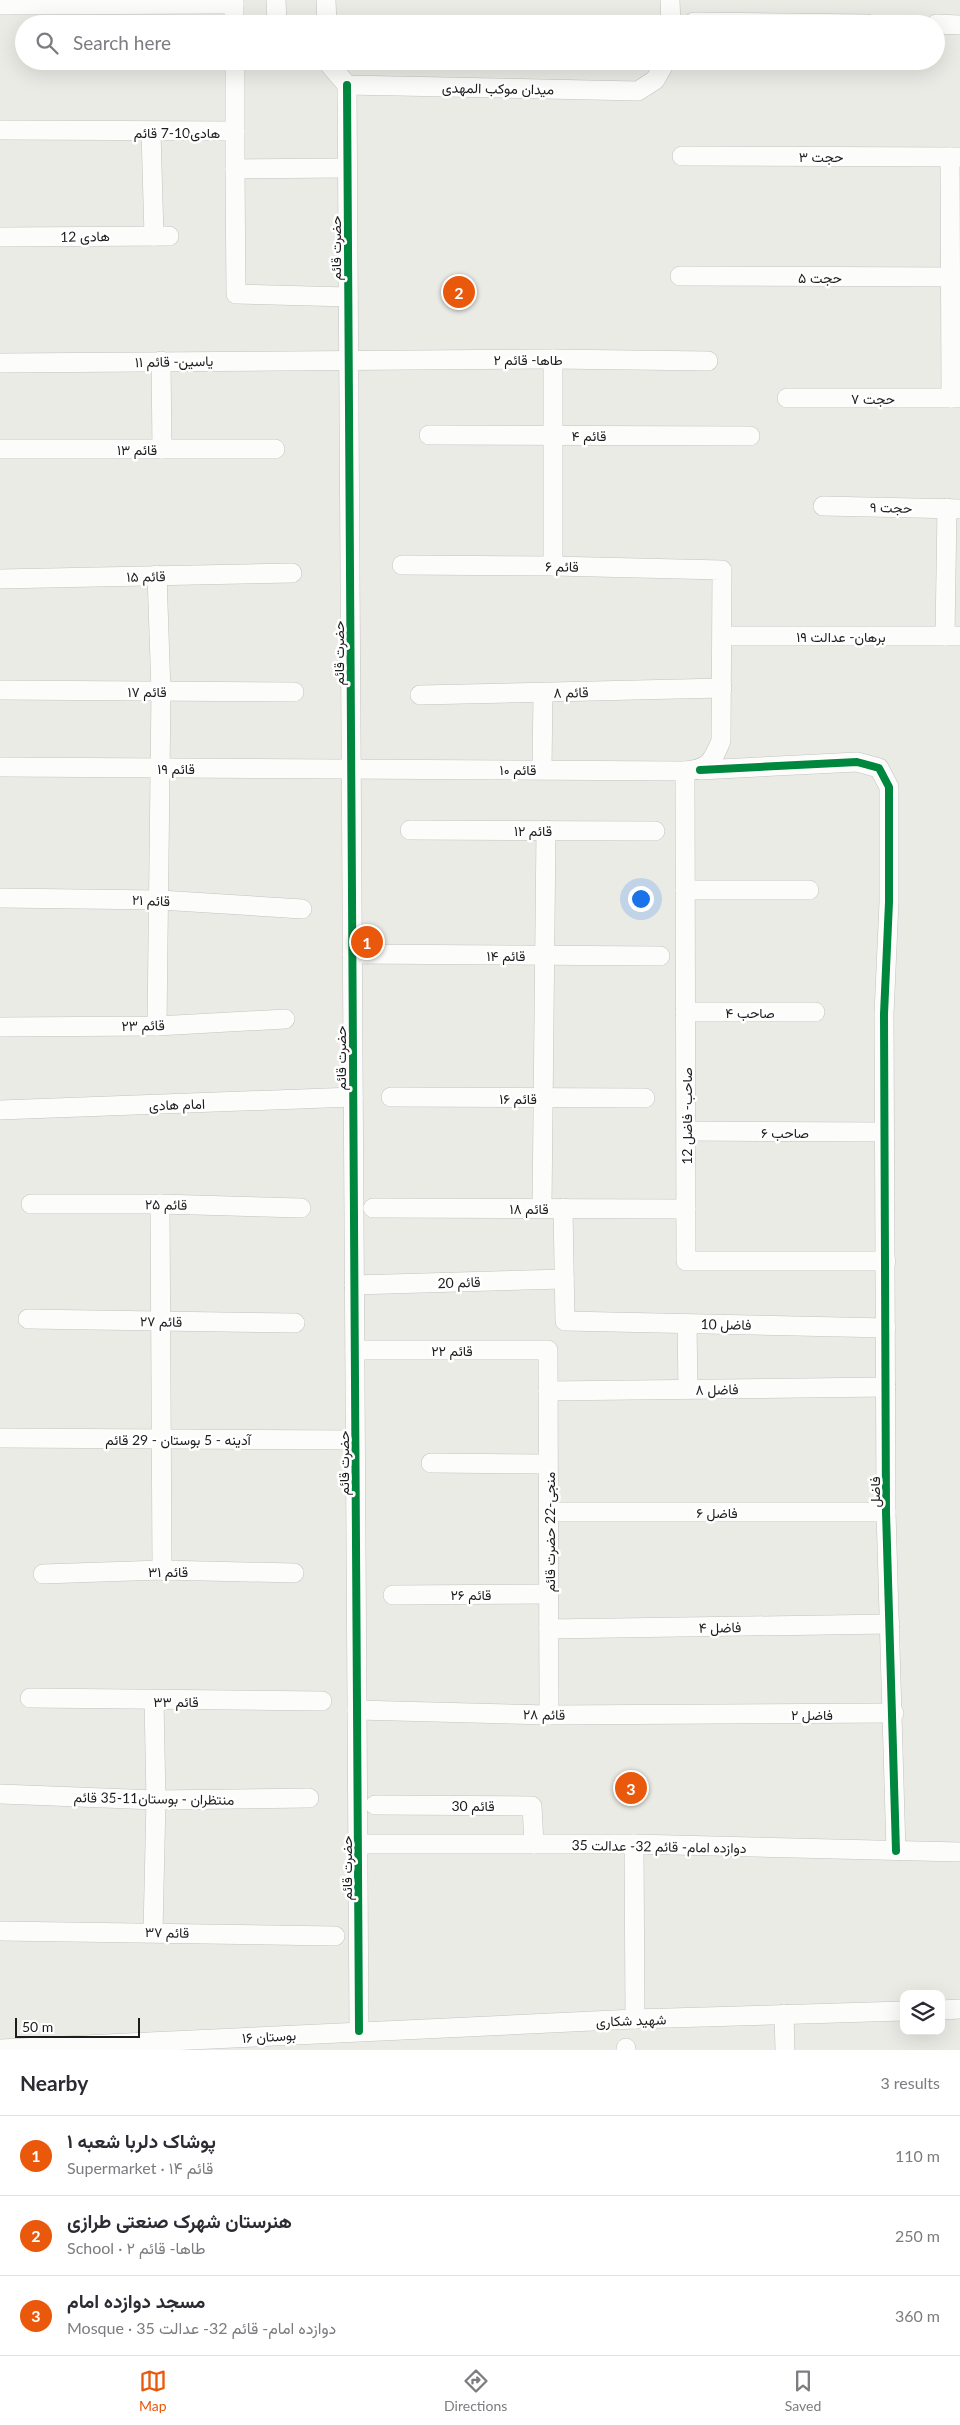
<!DOCTYPE html>
<meta charset="utf-8">
<style>
:root{--surface:#fff;--page:#f2f2f3;--text:#2b2b33;--muted:#7c7c81;--line:#e1e1e2;--accent:#ea580c}
body{margin:0;font-family:Lato,Vazirmatn,sans-serif;background:var(--page);color:var(--text)}
.controls{position:absolute;right:15px;bottom:15px;display:grid;overflow:hidden;border-radius:10px;box-shadow:0 5px 20px #0002}
.controls button{width:45px;height:45px;display:grid;place-items:center;padding:0;border:0;border-bottom:1px solid var(--line);background:var(--surface);color:var(--text);font:25px sans-serif}
.scale{position:absolute;left:15px;bottom:12px;width:125px;box-sizing:border-box;padding-left:5px;border:2px solid #1d1d1d;border-top:0;font-size:14px;line-height:18px;white-space:nowrap;color:#1d1d1d;-webkit-text-stroke:4px #fff;paint-order:stroke}
.you{position:absolute;left:640px;top:898px;width:18px;height:18px;margin:-12px;border:4px solid #fff;border-radius:50%;background:#1a73e8;box-shadow:0 0 0 8px #1a73e833}
.badge{display:grid;place-items:center;width:32px;height:32px;border-radius:50%;background:var(--accent);color:#fff;font-size:16px;font-weight:700}
.pin{position:absolute;translate:-50% -50%;border:2px solid #fff;box-shadow:0 1px 5px #0006}
.list{margin:0;padding:0;list-style:none}
h2{display:flex;justify-content:space-between;align-items:center;height:65px;margin:0;padding:0 20px;font-size:21px}
h2 small{font-size:16px;font-weight:400;color:var(--muted)}
.list li{display:grid;grid-template-columns:32px 1fr auto;gap:15px;align-items:center;box-sizing:border-box;height:80px;padding:0 20px;border-top:1px solid var(--line)}
.list b{display:block;font-size:19px;white-space:nowrap}
.list p{margin:0;font-size:16px;white-space:nowrap;color:var(--muted)}
.list em{font-size:16px;font-style:normal;color:var(--muted)}
.icon{flex:none;width:28px;height:28px;fill:none;stroke:currentColor;stroke-width:2;stroke-linecap:round;stroke-linejoin:round}
.map{position:relative;flex:none;width:960px;height:2050px;overflow:hidden}
.search{position:absolute;background:var(--surface);box-shadow:0 5px 20px #0002;left:15px;right:15px;top:15px;height:55px;display:flex;align-items:center;gap:12px;box-sizing:border-box;padding:0 18px;border-radius:28px;color:var(--muted);font-size:19px}
.sheet{height:305px;background:var(--surface)}
nav{display:flex;justify-content:space-around;align-items:center;box-sizing:border-box;height:70px;border-top:1px solid var(--line);background:var(--surface);font-size:14px;color:var(--muted)}
nav a{display:grid;justify-items:center;gap:2px}
nav .on{color:var(--accent)}
.map>svg:first-child{display:block}
.lines{fill:none;stroke-linecap:round;stroke-linejoin:round}
.minor-casing{stroke:#c2c2c0;stroke-width:20}
.minor{stroke:#fcfcfb;stroke-width:19}
.cycleway-casing{stroke:#fff;stroke-width:11}
.cycleway{stroke:#00873e;stroke-width:8}
.labels{text-anchor:middle;dominant-baseline:central;stroke-width:5;stroke-linejoin:round;paint-order:stroke}
.street-label{font-size:14px;fill:#1d1d1d;stroke:#fff}
</style>
<div class="map">
<svg width="960" height="2050" viewBox="0 0 960 2050">
<rect width="100%" height="100%" fill="#ebebe6"/>
<g class="lines">
<g class="minor-casing">
<g id="minor">
<polyline points="234,0 234,24"/>
<polyline points="276,0 277,24"/>
<polyline points="326,0 327,24"/>
<polyline points="670,0 671,24"/>
<polyline points="0,5 234,4"/>
<polyline points="694,22 867,24"/>
<polyline points="936,24 960,25"/>
<polyline points="235,61 235,131"/>
<polyline points="329,61 329,64 347,85 638,91 655,80 666,61"/>
<polyline points="347,85 359,2031"/>
<polyline points="0,130 235,131 235,169 347,168"/>
<polyline points="151,132 154,236"/>
<polyline points="682,156 960,157"/>
<polyline points="950,157 951,398"/>
<polyline points="235,169 236,294 348,297"/>
<polyline points="0,237 169,236"/>
<polyline points="680,276 960,277"/>
<polyline points="553,359 553,566"/>
<polyline points="161,361 162,449"/>
<polyline points="0,363 553,359 708,361"/>
<polyline points="787,398 960,398"/>
<polyline points="429,435 750,436"/>
<polyline points="0,449 275,449"/>
<polyline points="823,506 960,509"/>
<polyline points="0,579 292,573"/>
<polyline points="723,636 960,636"/>
<polyline points="945,636 947,508"/>
<polyline points="0,690 294,692"/>
<polyline points="420,695 722,688"/>
<path d="M0,767L685,771C709,769 712,762 721,741L722,570L553,566L402,565"/>
<polyline points="542,769 543,693"/>
<polyline points="700,770 857,762 879,768 889,787 889,902 884,1014 886,1512 896,1851"/>
<polyline points="685,771 686,1261 886,1261"/>
<polyline points="410,830 655,831"/>
<polyline points="685,890 809,890"/>
<polyline points="0,898 160,900 302,909"/>
<polyline points="352,954 660,956"/>
<polyline points="685,1012 815,1012"/>
<polyline points="157,1026 161,691 157,575"/>
<polyline points="0,1027 157,1026 285,1019"/>
<polyline points="391,1097 645,1098"/>
<polyline points="0,1110 353,1097"/>
<polyline points="686,1131 884,1132"/>
<polyline points="31,1204 160,1204 301,1208"/>
<polyline points="160,1204 162,1570"/>
<polyline points="373,1208 686,1209"/>
<polyline points="542,1208 546,830"/>
<polyline points="563,1208 565,1321 886,1328"/>
<polyline points="354,1285 564,1279"/>
<polyline points="28,1319 295,1323"/>
<polyline points="687,1324 688,1389"/>
<polyline points="355,1350 548,1350 549,1715"/>
<polyline points="548,1391 886,1387"/>
<polyline points="0,1438 355,1440"/>
<polyline points="431,1463 548,1464"/>
<polyline points="549,1512 886,1512"/>
<polyline points="43,1574 162,1570 294,1573"/>
<polyline points="393,1595 549,1594"/>
<polyline points="549,1629 890,1624"/>
<polyline points="30,1698 322,1701"/>
<polyline points="357,1710 549,1715 894,1713"/>
<polyline points="0,1794 156,1800 309,1798"/>
<polyline points="375,1805 532,1806 534,1844"/>
<polyline points="358,1844 634,1844 960,1852"/>
<polyline points="634,1844 635,2019"/>
<polyline points="0,1931 335,1936"/>
<polyline points="153,1932 156,1800 154,1701"/>
<polyline points="941,2010 960,2009"/>
<polyline points="784,2014 785,2050"/>
<polyline points="626,2048 626,2050"/>
<polyline points="0,2049 635,2019 904,2011"/>
</g>
</g>
<use href="#minor" class="minor"/>
<g class="cycleway-casing">
<g id="cycleway">
<polyline points="347,85 359,2031"/>
<polyline points="700,770 857,762 879,768 889,787 889,902 884,1014 886,1512 896,1851"/>
</g>
</g>
<use href="#cycleway" class="cycleway"/>
</g>
<g class="labels">
<g class="street-label">
<text transform="translate(498 88) rotate(1)">میدان موکب المهدی</text>
<text x="177" y="132">هادی10-7 قائم</text>
<text x="821" y="156">حجت ۳</text>
<text transform="translate(85 236) rotate(-1)">12 هادی</text>
<text transform="translate(335 248) rotate(-90)">حضرت قائم</text>
<text x="820" y="277">حجت ۵</text>
<text x="528" y="359">طاها- قائم ۲</text>
<text transform="translate(174 361) rotate(-1)">یاسین- قائم ۱۱</text>
<text x="873" y="398">حجت ۷</text>
<text x="589" y="435">قائم ۴</text>
<text x="137" y="449">قائم ۱۳</text>
<text transform="translate(891 507) rotate(1)">حجت ۹</text>
<text transform="translate(562 566) rotate(1)">قائم ۶</text>
<text transform="translate(146 576) rotate(-1)">قائم ۱۵</text>
<text x="841" y="636">برهان- عدالت ۱۹</text>
<text transform="translate(338 653) rotate(-90)">حضرت قائم</text>
<text x="147" y="691">قائم ۱۷</text>
<text transform="translate(571 692) rotate(-1)">قائم ۸</text>
<text x="176" y="768">قائم ۱۹</text>
<text x="518" y="769">قائم ۱۰</text>
<text x="533" y="830">قائم ۱۲</text>
<text transform="translate(151 900) rotate(2)">قائم ۲۱</text>
<text x="506" y="955">قائم ۱۴</text>
<text x="750" y="1012">صاحب ۴</text>
<text transform="translate(143 1025) rotate(-1)">قائم ۲۳</text>
<text transform="translate(340 1058) rotate(-90)">حضرت قائم</text>
<text x="518" y="1098">قائم ۱۶</text>
<text transform="translate(177 1104) rotate(-2)">امام هادی</text>
<text transform="translate(686 1116) rotate(-90)">صاحب- فاضل 12</text>
<text x="785" y="1132">صاحب ۶</text>
<text transform="translate(166 1204) rotate(1)">قائم ۲۵</text>
<text x="529" y="1208">قائم ۱۸</text>
<text transform="translate(459 1282) rotate(-2)">قائم 20</text>
<text transform="translate(161 1321) rotate(1)">قائم ۲۷</text>
<text transform="translate(726 1324) rotate(1)">فاضل 10</text>
<text x="452" y="1350">قائم ۲۲</text>
<text transform="translate(717 1389) rotate(-1)">فاضل ۸</text>
<text x="178" y="1439">آدینه - 5 بوستان - 29 قائم</text>
<text transform="translate(343 1463) rotate(-90)">حضرت قائم</text>
<text transform="translate(874 1492) rotate(-90)">فاضل</text>
<text x="717" y="1512">فاضل ۶</text>
<text transform="translate(549 1532) rotate(-90)">منجی-22 حضرت قائم</text>
<text x="168" y="1571">قائم ۳۱</text>
<text x="471" y="1594">قائم ۲۶</text>
<text transform="translate(720 1627) rotate(-1)">فاضل ۴</text>
<text x="176" y="1701">قائم ۳۳</text>
<text transform="translate(544 1714) rotate(1)">قائم ۲۸</text>
<text x="812" y="1714">فاضل ۲</text>
<text transform="translate(154 1798) rotate(1)">منتظران - بوستان11-35 قائم</text>
<text x="473" y="1805">قائم 30</text>
<text transform="translate(659 1846) rotate(1)">دوازده امام- قائم 32- عدالت 35</text>
<text transform="translate(346 1868) rotate(-90)">حضرت قائم</text>
<text transform="translate(167 1932) rotate(1)">قائم ۳۷</text>
<text transform="translate(631 2020) rotate(-2)">شهید شکاری</text>
<text transform="translate(269 2036) rotate(-3)">بوستان ۱۶</text>
</g>
</g>
</svg>
<div class="controls">
<button><svg class="icon" aria-label="layers" viewBox="0 0 24 24"><path d="M12 4l9 5-9 5-9-5zM3 14l9 5 9-5"/></svg></button>
</div>
<div class="scale">50 m</div>
<div class="you"></div>
<div class="pin badge" style="left:367px;top:942px">1</div>
<div class="pin badge" style="left:459px;top:292px">2</div>
<div class="pin badge" style="left:631px;top:1788px">3</div>
<div class="search"><svg class="icon" aria-label="search" viewBox="0 0 24 24"><circle cx="10" cy="10" r="6"/><path d="M15 15l6 6"/></svg>Search here</div>
</div>
<section class="sheet">
<h2>Nearby<small>3 results</small></h2>
<ul class="list">
<li><span class="badge">1</span><div><b>پوشاک دلربا شعبه ۱</b><p>Supermarket · قائم ۱۴</p></div><em>110 m</em></li>
<li><span class="badge">2</span><div><b>هنرستان شهرک صنعتی طرازی</b><p>School · طاها- قائم ۲</p></div><em>250 m</em></li>
<li><span class="badge">3</span><div><b>مسجد دوازده امام</b><p>Mosque · دوازده امام- قائم 32- عدالت 35</p></div><em>360 m</em></li>
</ul>
</section>
<nav>
<a class="on"><svg class="icon" aria-label="map" viewBox="0 0 24 24"><path d="M3 6l6-2 6 2 6-2v14l-6 2-6-2-6 2zM9 4v14M15 6v14"/></svg>Map</a>
<a><svg class="icon" aria-label="directions" viewBox="0 0 24 24"><path d="M12 3l9 9-9 9-9-9zM9 14v-3h6M13 9l2 2-2 2"/></svg>Directions</a>
<a><svg class="icon" aria-label="saved" viewBox="0 0 24 24"><path d="M7 4h10v16l-5-4-5 4z"/></svg>Saved</a>
</nav>
